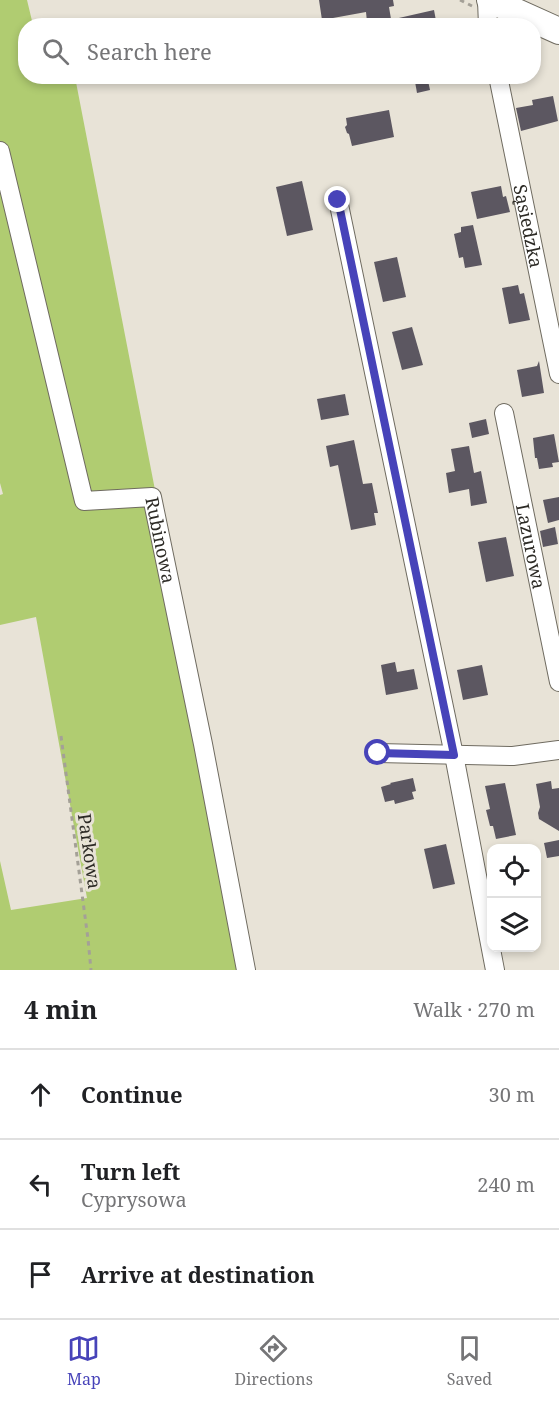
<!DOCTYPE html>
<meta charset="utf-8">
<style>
:root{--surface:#fff;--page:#f6f6f6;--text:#202124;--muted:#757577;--line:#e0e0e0;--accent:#4743b9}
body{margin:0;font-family:"Noto Serif",serif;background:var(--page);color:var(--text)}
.controls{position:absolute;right:18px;bottom:18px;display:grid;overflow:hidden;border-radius:12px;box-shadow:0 3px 9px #0003}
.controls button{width:54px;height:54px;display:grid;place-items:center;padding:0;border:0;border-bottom:2px solid var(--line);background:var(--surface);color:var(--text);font:30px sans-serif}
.stop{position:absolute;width:18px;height:18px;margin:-14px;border:4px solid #4743b9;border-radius:50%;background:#fff}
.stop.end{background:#4743b9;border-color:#fff;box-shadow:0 2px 6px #0008}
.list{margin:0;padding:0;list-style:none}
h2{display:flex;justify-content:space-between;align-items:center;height:78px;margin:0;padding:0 24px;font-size:26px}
h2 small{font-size:20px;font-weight:400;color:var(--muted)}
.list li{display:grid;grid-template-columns:39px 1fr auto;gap:18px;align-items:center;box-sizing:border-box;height:90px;padding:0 24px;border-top:2px solid var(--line)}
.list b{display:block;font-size:22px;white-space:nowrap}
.list p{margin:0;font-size:20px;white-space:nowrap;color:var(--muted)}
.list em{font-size:20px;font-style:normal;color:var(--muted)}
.icon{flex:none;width:33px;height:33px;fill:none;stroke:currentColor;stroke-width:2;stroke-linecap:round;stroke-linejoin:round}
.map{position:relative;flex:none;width:559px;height:970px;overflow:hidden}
.search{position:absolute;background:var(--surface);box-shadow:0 3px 9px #0003;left:18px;right:18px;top:18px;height:66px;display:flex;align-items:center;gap:15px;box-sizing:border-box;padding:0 21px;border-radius:24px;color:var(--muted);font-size:22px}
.sheet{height:348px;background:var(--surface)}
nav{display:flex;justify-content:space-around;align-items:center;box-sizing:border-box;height:84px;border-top:2px solid var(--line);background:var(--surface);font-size:16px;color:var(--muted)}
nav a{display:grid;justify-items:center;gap:3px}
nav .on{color:var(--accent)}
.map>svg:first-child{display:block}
.green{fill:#b0cc71}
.building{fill:#5c5761}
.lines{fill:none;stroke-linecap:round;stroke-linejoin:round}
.minor-casing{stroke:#6f6b60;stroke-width:20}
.secondary-casing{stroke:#6f6b60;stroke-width:28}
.path{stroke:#a4a097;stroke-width:3;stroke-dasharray:4.5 4.5;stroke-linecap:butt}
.minor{stroke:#fff;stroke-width:18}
.secondary{stroke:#fff;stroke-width:26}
.route{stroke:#4743b9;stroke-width:8}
.labels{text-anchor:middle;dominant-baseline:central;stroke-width:6;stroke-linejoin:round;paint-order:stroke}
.street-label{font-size:18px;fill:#2c2a25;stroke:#e8e3d7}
</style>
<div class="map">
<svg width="559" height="970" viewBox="0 0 559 970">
<rect width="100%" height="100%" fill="#e8e3d7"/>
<polygon class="green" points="0,0 27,0 33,25 26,26 26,76 75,77 248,970 0,970 0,861 11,910 87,898 36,617 0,625 0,495 3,494 0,483"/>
<g class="building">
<polygon points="319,0 393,0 394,6 389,7 391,19 367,22 366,12 322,20"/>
<polygon points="434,10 437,26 390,26 390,20"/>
<polygon points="414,76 427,76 430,90 417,93"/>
<polygon points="553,96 558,121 521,131 516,108 533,105 532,100"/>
<polygon points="389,110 394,137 352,146 349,134 347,133 345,127 347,125 346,118"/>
<polygon points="302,181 313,230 287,236 276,187"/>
<polygon points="501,186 503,197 506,196 510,212 477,219 471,192"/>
<polygon points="473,225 482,265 465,268 463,257 459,258 454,234 461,232 461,227"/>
<polygon points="397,257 406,297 383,302 374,262"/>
<polygon points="518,285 520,294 524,293 530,320 509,324 502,288"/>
<polygon points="412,327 423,365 402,370 392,332"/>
<polygon points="539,361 544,393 522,397 517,370 537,366"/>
<polygon points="345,394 349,415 321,420 317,399"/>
<polygon points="486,419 489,434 472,438 469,423"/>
<polygon points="554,434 559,462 552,463 553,467 539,469 537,458 535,458 533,438"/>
<polygon points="354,440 363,484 372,483 378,513 374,513 376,525 351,530 338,465 330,467 326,446"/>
<polygon points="469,446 474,473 481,471 487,503 471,506 469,489 449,493 446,473 455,471 451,449"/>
<polygon points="559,497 559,520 548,523 543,500"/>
<polygon points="555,527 558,544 543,547 540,531"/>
<polygon points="506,537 514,576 486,582 478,542"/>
<polygon points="395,662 397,672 414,669 418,689 386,695 381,665"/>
<polygon points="482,665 488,695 463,700 457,670"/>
<polygon points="413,778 416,791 412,792 414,799 395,804 394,800 385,802 381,787 391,784 390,783"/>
<polygon points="551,781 552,789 559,788 559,831 539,819 538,813 540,807 536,784"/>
<polygon points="505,783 516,835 496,839 493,826 490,826 486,810 490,809 485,786"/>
<polygon points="559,840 559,856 547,858 544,843"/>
<polygon points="446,844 455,884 433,889 424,849"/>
</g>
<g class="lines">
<g class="minor-casing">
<g id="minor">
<polyline points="487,0 488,26"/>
<path id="s1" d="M498,76L559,374"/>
<path id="s2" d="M0,151L84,501L152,497L203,744L246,970"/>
<polyline points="338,200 454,755 495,970"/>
<path id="s3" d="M504,413L559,682"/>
<polyline points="378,753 513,756 559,750"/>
</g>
</g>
<g class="secondary-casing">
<polyline id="secondary" points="490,0 559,31"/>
</g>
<g class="path">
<polyline points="460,0 472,6"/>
<polyline points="61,736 88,939 91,970"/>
</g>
<use href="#minor" class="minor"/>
<use href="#secondary" class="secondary"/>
</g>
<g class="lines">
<polyline class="route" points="338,200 454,755 378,753"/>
</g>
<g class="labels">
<g class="street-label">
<text stroke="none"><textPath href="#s1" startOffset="153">Sąsiedzka</textPath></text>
<text stroke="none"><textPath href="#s2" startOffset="472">Rubinowa</textPath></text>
<text stroke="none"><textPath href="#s3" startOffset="136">Lazurowa</textPath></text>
<text transform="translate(90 851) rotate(82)">Parkowa</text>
</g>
</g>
</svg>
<div class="controls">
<button><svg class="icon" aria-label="locate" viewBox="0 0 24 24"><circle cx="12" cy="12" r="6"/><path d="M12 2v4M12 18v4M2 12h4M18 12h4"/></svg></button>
<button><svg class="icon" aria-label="layers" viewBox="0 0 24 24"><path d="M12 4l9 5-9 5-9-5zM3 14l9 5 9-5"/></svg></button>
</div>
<div class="stop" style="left:378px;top:753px"></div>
<div class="stop end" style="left:338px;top:200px"></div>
<div class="search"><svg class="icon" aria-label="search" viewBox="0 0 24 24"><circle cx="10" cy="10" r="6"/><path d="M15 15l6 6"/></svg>Search here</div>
</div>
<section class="sheet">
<h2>4 min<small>Walk · 270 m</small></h2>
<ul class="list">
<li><svg class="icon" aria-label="ahead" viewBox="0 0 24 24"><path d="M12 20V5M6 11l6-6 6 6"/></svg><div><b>Continue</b></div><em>30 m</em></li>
<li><svg class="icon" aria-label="left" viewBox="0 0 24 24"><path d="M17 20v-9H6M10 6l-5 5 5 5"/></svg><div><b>Turn left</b><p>Cyprysowa</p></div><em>240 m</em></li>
<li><svg class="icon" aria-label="arrive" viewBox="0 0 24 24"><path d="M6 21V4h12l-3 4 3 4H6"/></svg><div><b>Arrive at destination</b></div></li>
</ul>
</section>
<nav>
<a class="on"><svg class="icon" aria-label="map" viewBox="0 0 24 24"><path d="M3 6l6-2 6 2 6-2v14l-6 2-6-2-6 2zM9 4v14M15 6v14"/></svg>Map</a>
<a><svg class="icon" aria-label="directions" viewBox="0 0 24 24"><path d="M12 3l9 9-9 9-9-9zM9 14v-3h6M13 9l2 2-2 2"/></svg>Directions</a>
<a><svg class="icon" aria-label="saved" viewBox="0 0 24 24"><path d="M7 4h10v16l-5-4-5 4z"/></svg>Saved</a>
</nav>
